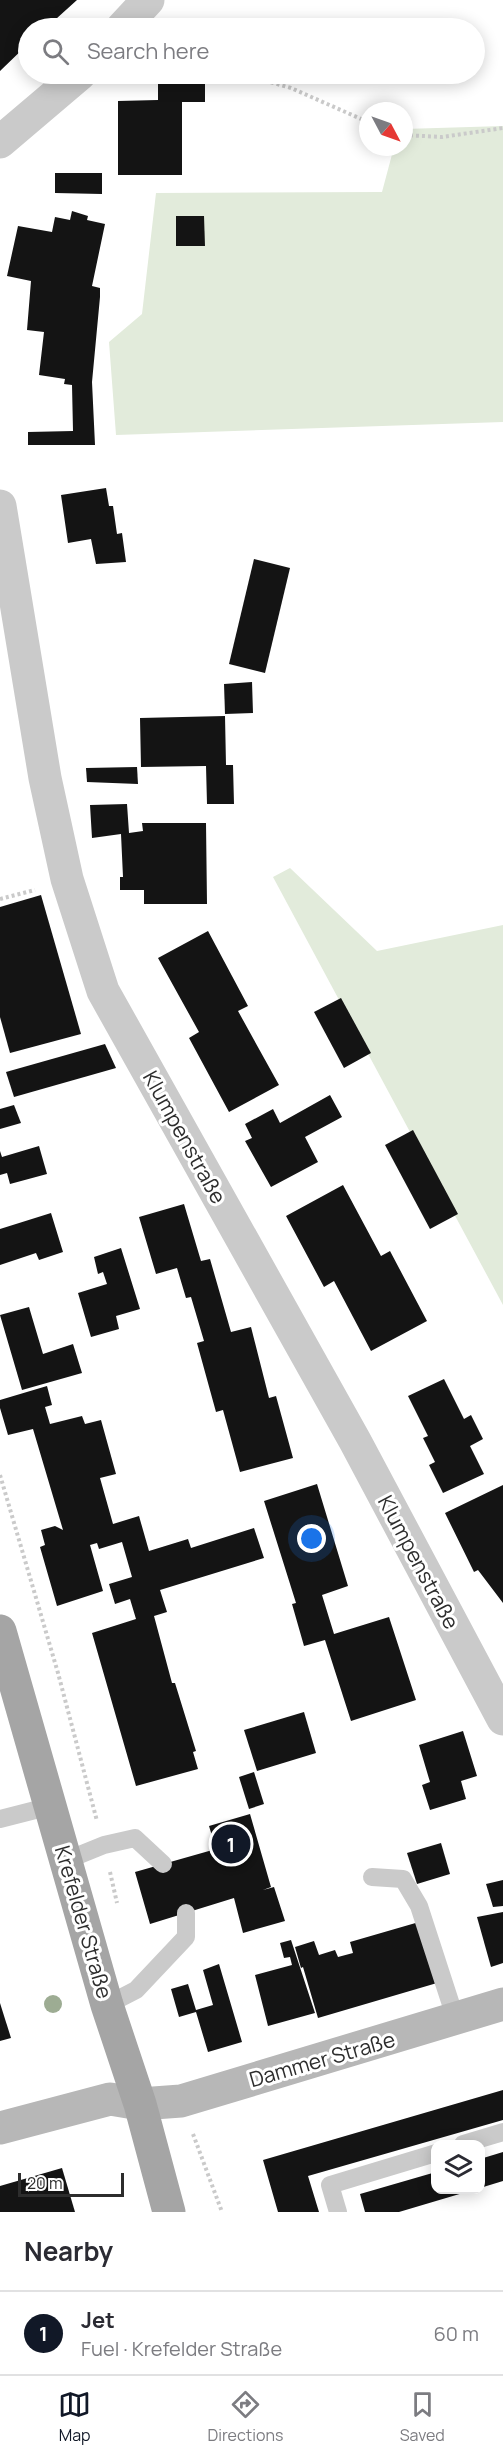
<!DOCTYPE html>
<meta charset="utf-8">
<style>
:root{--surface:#fff;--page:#f2f2f3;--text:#2b2b33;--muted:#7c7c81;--line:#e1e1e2;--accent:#111827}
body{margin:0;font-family:Manrope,sans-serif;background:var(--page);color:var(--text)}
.controls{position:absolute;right:18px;bottom:18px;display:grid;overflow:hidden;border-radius:12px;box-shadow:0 3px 15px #0003}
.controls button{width:54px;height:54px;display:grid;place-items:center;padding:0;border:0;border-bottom:2px solid var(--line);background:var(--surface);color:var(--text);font:30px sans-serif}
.compass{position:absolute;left:359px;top:102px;width:54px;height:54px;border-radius:50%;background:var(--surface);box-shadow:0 3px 15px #0003;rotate:131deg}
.scale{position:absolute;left:18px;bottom:15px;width:106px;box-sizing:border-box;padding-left:6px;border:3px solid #2d2d2d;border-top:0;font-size:16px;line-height:21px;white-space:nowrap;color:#2d2d2d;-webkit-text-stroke:4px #fff;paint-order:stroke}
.you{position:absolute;left:312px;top:1539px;width:21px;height:21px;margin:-15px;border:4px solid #fff;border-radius:50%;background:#1a73e8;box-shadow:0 0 0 9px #1a73e833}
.badge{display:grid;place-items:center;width:39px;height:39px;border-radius:50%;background:var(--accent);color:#fff;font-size:20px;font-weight:700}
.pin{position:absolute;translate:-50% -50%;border:3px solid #fff;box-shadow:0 2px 6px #0006}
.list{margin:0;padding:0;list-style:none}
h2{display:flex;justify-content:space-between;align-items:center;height:78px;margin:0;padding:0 24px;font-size:26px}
h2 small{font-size:20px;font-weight:400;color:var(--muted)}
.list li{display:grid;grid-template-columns:39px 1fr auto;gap:18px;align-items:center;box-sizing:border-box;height:84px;padding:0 24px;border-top:2px solid var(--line)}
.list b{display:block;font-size:22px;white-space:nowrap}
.list p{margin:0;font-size:20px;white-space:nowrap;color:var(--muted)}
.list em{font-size:20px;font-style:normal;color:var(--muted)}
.icon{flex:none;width:33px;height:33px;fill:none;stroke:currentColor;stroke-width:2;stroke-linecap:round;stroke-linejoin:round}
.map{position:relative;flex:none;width:503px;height:2212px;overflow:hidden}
.search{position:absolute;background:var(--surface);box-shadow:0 3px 15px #0003;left:18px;right:18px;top:18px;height:66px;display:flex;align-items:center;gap:15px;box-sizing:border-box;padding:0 21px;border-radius:33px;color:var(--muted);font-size:22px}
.sheet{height:162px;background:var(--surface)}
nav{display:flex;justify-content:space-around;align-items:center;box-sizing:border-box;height:84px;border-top:2px solid var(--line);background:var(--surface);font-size:16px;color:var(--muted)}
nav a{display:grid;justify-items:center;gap:3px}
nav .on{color:var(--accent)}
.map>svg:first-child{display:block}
.green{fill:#e2ebdb}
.building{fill:#141414}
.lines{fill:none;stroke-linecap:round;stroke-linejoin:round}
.path{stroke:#cacaca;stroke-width:4;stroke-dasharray:3 3;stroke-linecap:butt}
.lane{stroke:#cacaca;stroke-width:18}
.street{stroke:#cacaca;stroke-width:33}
.secondary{stroke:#b7b7b7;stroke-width:33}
.primary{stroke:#a5a5a5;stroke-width:33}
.tree{fill:#9dac93}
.labels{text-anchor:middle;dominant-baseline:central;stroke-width:6;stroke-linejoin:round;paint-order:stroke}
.street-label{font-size:21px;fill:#2d2d2d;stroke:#fff}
</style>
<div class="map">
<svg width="503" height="2212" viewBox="0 0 503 2212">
<rect width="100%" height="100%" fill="#fff"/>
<g class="green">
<polygon points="503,126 503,422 116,435 109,342 142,314 156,193 382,192 394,147 404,147 404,129"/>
<polygon points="290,868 377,951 503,925 503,1305 273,877"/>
</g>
<g class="building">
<polygon points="0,0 77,0 46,28 28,28 28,44 0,71"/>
<polygon points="158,82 205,82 205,102 182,102 182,175 118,175 118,101 158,100"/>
<polygon points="55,173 102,173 102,194 55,193"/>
<polygon points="72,211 88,216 87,220 105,224 92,286 100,288 100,297 92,382 95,445 28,445 28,432 73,431 72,385 64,384 65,379 39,375 44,332 27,330 31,281 7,276 18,226 52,232 55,217 70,220"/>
<polygon points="176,216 204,216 205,246 176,246"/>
<polygon points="106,488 109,506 113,506 117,534 122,533 126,562 96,564 91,539 68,543 61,495"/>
<polygon points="254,559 290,568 265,673 229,664"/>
<polygon points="252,682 253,713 225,714 224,684"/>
<polygon points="225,716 226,765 233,765 234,804 207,804 206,766 141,767 140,718"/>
<polygon points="137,767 138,784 87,782 86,768"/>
<polygon points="127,804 129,833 143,831 142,823 206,823 207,904 144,904 144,890 120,890 120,877 123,877 121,834 92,838 90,805"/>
<polygon points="41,895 81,1034 10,1053 0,1017 0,907"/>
<polygon points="208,931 248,1006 238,1011 279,1085 229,1112 189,1038 199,1032 158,958"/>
<polygon points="341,998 371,1053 344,1068 314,1012"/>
<polygon points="105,1044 116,1068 14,1097 6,1072"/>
<polygon points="330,1095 342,1117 305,1137 318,1162 271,1187 245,1141 252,1138 245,1124 273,1109 280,1123"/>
<polygon points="14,1105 21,1123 0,1129 0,1109"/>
<polygon points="413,1130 458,1214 430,1229 385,1145"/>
<polygon points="39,1146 47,1174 10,1184 7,1173 0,1175 0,1151 2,1157"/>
<polygon points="343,1185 381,1256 390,1251 427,1321 371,1351 334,1281 324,1287 286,1216"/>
<polygon points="184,1204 201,1261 210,1259 231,1332 251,1327 269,1398 276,1396 293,1458 240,1472 223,1410 216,1412 197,1343 204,1341 191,1297 186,1298 177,1268 156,1274 139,1217"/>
<polygon points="51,1213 63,1252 39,1260 36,1253 0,1265 0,1229"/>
<polygon points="121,1248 140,1309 116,1316 119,1329 91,1337 78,1293 107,1284 103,1272 98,1274 94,1257"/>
<polygon points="29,1307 43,1354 73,1344 82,1373 22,1390 0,1315"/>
<polygon points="444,1379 464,1419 471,1415 483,1439 470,1446 484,1474 443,1493 429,1465 435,1462 423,1438 428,1436 408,1396"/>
<polygon points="47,1386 52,1405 45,1407 50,1424 82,1416 85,1424 101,1420 116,1474 100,1478 113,1524 139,1516 149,1551 188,1539 191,1548 254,1528 264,1558 160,1590 167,1612 154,1616 172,1683 175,1683 196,1751 193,1752 198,1769 136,1786 92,1633 136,1619 130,1599 115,1604 109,1584 132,1577 122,1542 99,1549 97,1543 90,1545 103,1591 57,1606 40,1547 45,1545 41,1530 55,1526 63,1530 44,1466 33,1429 8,1435 0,1408 0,1400"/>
<polygon points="317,1484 348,1586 322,1595 334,1634 389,1617 416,1700 351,1721 325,1640 304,1646 292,1604 296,1603 264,1501"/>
<polygon points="503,1485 503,1603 478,1570 474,1572 445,1513"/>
<polygon points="304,1712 316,1753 257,1771 244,1730"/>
<polygon points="463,1731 477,1776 461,1781 466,1799 430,1810 422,1785 430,1782 419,1745"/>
<polygon points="254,1772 264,1804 249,1809 239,1777"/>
<polygon points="250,1814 271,1887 263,1890 274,1887 285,1921 243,1933 234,1898 150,1924 135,1872 216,1849 209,1826"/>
<polygon points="441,1843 450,1874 417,1884 407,1853"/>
<polygon points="503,1880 503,1906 493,1907 486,1884"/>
<polygon points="503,1912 503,1963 491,1967 477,1917"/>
<polygon points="419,1922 437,1983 318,2018 303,1967 301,1968 295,1947 314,1941 319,1955 335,1950 338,1957 353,1953 350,1942"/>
<polygon points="291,1940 315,2013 268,2026 255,1975 292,1965 290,1957 284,1958 280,1943"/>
<polygon points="219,1964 242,2042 208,2052 196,2012 179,2017 171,1989 188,1984 196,2010 213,2005 203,1970"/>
<polygon points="0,2003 11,2038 0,2041"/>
<polygon points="503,2090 503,2120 308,2176 319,2212 278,2212 263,2160"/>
<polygon points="503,2152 503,2181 480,2188 480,2159"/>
<polygon points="62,2168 75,2212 0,2212 0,2186"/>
<polygon points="436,2172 436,2190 473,2190 399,2212 365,2212 360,2194"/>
</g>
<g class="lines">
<g class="path">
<polyline points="242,74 291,88 368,122"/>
<polyline points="404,135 442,137 503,128"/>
<polyline points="0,899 35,890"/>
<polyline points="0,1475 58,1673 97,1821"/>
<polyline points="110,1872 117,1903"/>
<polyline points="193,2134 222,2212"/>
</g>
<g class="lane">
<polyline points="0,1819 51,1806"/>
<polyline points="67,1860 104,1845 135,1838 163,1864"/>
<polyline points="372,1877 403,1879 419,1906 456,2020"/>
<polyline points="107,2005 136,1990 186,1937 186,1913"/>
<polyline points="463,2144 503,2132"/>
<polyline points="338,2212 330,2185 436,2153"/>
</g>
<g class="street">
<polyline points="122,28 148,0"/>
<polyline points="0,142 80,74"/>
<polyline points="0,506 45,778 67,879 103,991 355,1441 503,1719"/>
</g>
<polyline class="secondary" points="0,2128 110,2099 140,2104 181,2101 503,2004"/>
<polyline class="primary" points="0,1631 107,2005 140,2104 169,2212"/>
</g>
<circle class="tree" cx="53" cy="2004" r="9"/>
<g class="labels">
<g class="street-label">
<text transform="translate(185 1137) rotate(61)">Klumpenstraße</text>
<text transform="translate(419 1562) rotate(62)">Klumpenstraße</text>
<text transform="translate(84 1922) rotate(74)">Krefelder Straße</text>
<text transform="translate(322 2059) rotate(-16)">Dammer Straße</text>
</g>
</g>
</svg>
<div class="controls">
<button><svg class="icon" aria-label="layers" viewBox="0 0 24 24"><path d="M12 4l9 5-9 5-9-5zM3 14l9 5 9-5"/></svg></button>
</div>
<svg class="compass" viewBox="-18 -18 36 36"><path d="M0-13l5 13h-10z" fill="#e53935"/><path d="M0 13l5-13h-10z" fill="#7c7c81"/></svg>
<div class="scale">20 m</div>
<div class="you"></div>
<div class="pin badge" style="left:231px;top:1844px">1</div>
<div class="search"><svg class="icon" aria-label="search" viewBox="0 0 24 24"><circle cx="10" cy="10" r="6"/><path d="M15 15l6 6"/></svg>Search here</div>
</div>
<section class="sheet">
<h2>Nearby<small></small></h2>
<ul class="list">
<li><span class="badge">1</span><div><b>Jet</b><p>Fuel · Krefelder Straße</p></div><em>60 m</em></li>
</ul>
</section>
<nav>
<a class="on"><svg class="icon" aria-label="map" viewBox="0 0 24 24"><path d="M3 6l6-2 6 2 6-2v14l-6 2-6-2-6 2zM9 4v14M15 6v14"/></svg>Map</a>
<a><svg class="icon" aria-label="directions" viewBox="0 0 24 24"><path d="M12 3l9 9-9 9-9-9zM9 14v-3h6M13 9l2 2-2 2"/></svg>Directions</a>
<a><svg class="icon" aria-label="saved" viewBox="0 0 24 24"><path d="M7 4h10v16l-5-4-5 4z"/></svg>Saved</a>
</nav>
